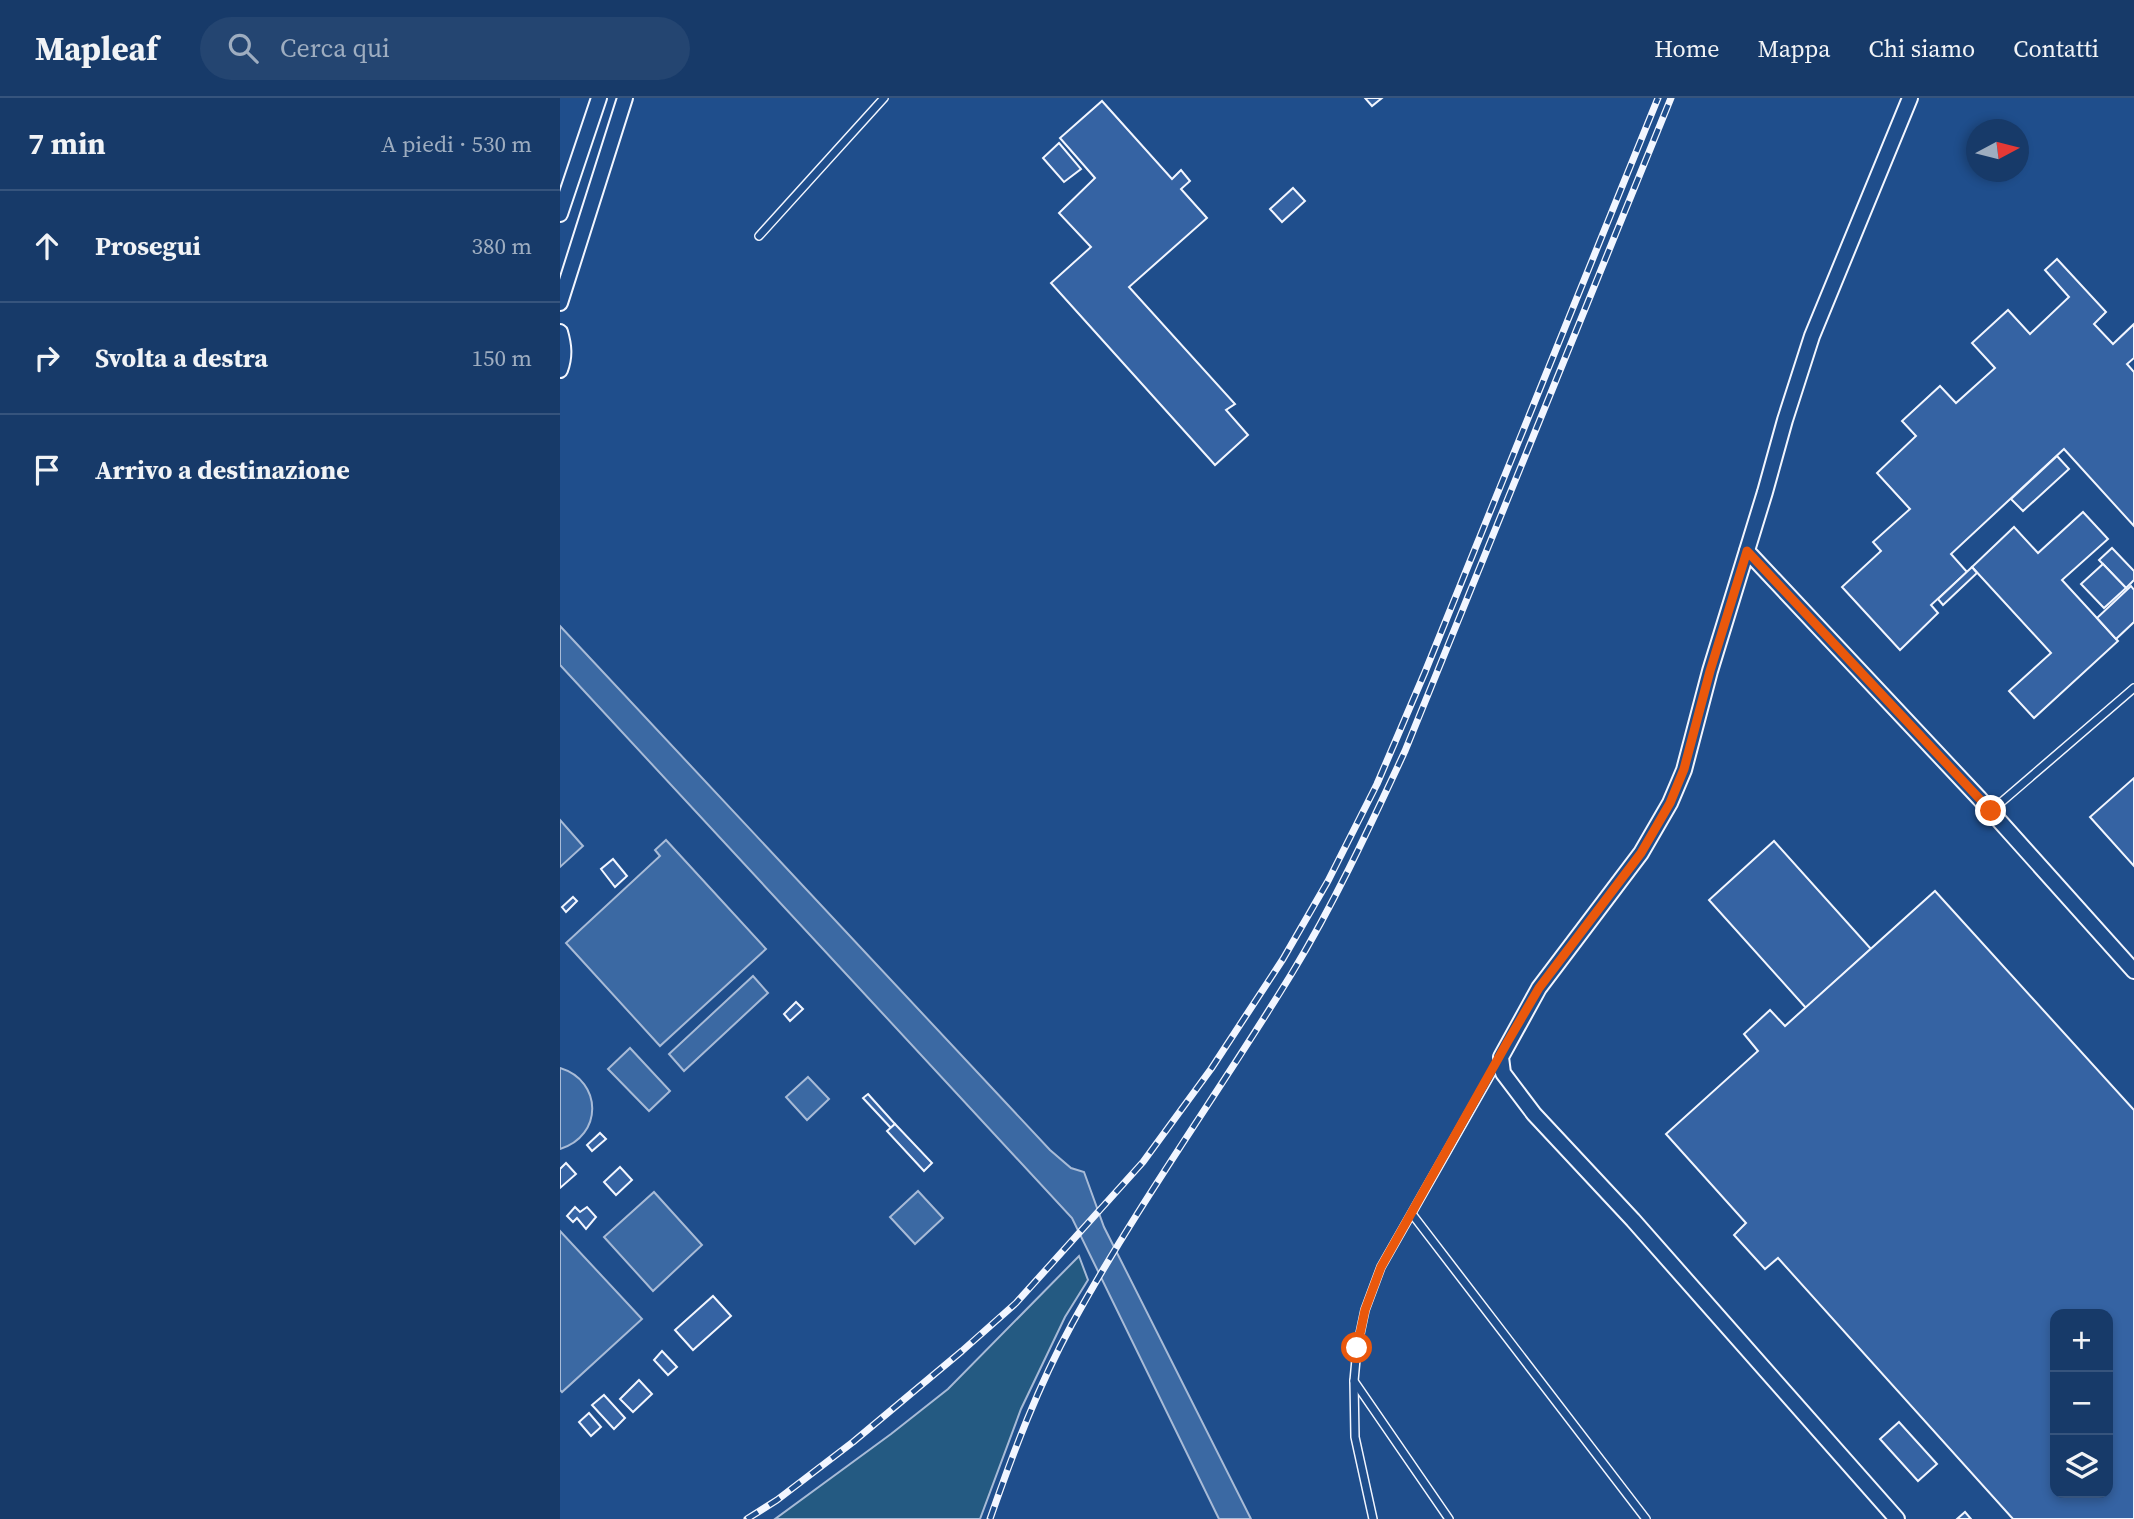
<!DOCTYPE html>
<html lang="it">
<meta charset="utf-8">
<style>
:root{--surface:#173a69;--page:#244571;--text:#f1f3f6;--muted:#9eadc0;--line:#36547d}
body{margin:0;font-family:"Source Serif 4",serif;background:var(--page);color:var(--text)}
.controls{position:absolute;right:21px;bottom:21px;display:grid;overflow:hidden;border-radius:14px;box-shadow:0 4px 10px #0003}
.controls button{width:63px;height:63px;display:grid;place-items:center;padding:0;border:0;border-bottom:2px solid var(--line);background:var(--surface);color:var(--text);font:35px sans-serif}
.compass{position:absolute;left:1406px;top:21px;width:63px;height:63px;border-radius:50%;background:var(--surface);box-shadow:0 4px 10px #0003;rotate:83deg}
.stop{position:absolute;width:21px;height:21px;margin:-16px;border:5px solid #ea580c;border-radius:50%;background:#fff}
.stop.end{background:#ea580c;border-color:#fff;box-shadow:0 2px 7px #0008}
.list{margin:0;padding:0;list-style:none}
h2{display:flex;justify-content:space-between;align-items:center;height:91px;margin:0;padding:0 28px;font-size:30px}
h2 small{font-size:23px;font-weight:400;color:var(--muted)}
.list li{display:grid;grid-template-columns:46px 1fr auto;gap:21px;align-items:center;box-sizing:border-box;height:112px;padding:0 28px;border-top:2px solid var(--line)}
.list b{display:block;font-size:26px;white-space:nowrap}
.list em{font-size:23px;font-style:normal;color:var(--muted)}
.icon{flex:none;width:38px;height:38px;fill:none;stroke:currentColor;stroke-width:2;stroke-linecap:round;stroke-linejoin:round}
.map{position:relative;flex:none;width:1574px;height:1421px;overflow:hidden}
header{display:flex;align-items:center;gap:42px;box-sizing:border-box;height:98px;padding:0 35px;background:var(--surface);border-bottom:2px solid var(--line)}
header strong{font-size:33px}
nav{display:flex;gap:38px;margin-inline-start:auto;font-size:24px}
.search{width:490px;height:63px;background:var(--page);display:flex;align-items:center;gap:18px;box-sizing:border-box;padding:0 24px;border-radius:38px;color:var(--muted);font-size:26px}
main{display:flex}
aside{flex:1;background:var(--surface)}
.map>svg:first-child{display:block}
.green{fill:#245a82;stroke:#a8bbd7;stroke-width:2}
.water{fill:#3b69a3;stroke:#a8bbd7;stroke-width:2}
.building{fill:#3563a3;stroke:#f2f6ff;stroke-width:2;fill-rule:evenodd}
.lines{fill:none;stroke-linecap:round;stroke-linejoin:round}
.lane-casing{stroke:#f2f6ff;stroke-width:10}
.street-casing{stroke:#f2f6ff;stroke-width:18}
.lane{stroke:#1f4e8c;stroke-width:7}
.street{stroke:#1f4e8c;stroke-width:14}
.rail-casing{stroke:#f2f6ff;stroke-width:7}
.rail{stroke:#1f4e8c;stroke-width:4.5;stroke-dasharray:13;stroke-linecap:butt}
.route{stroke:#ea580c;stroke-width:9}
</style>
<header>
<strong>Mapleaf</strong>
<div class="search"><svg class="icon" aria-label="search" viewBox="0 0 24 24"><circle cx="10" cy="10" r="6"/><path d="M15 15l6 6"/></svg>Cerca qui</div>
<nav><a>Home</a><a>Mappa</a><a>Chi siamo</a><a>Contatti</a></nav>
</header>
<main>
<aside>
<h2>7 min<small>A piedi · 530 m</small></h2>
<ul class="list">
<li><svg class="icon" aria-label="ahead" viewBox="0 0 24 24"><path d="M12 20V5M6 11l6-6 6 6"/></svg><div><b>Prosegui</b></div><em>380 m</em></li>
<li><svg class="icon" aria-label="right" viewBox="0 0 24 24"><path d="M7 20v-9h11M14 6l5 5-5 5"/></svg><div><b>Svolta a destra</b></div><em>150 m</em></li>
<li><svg class="icon" aria-label="arrive" viewBox="0 0 24 24"><path d="M6 21V4h12l-3 4 3 4H6"/></svg><div><b>Arrivo a destinazione</b></div></li>
</ul>
</aside>
<div class="map">
<svg width="1574" height="1421" viewBox="0 0 1574 1421">
<rect width="100%" height="100%" fill="#1f4e8c"/>
<polygon class="green" points="519,1158 528,1182 505,1219 461,1311 420,1421 215,1421 331,1336 388,1291"/>
<g class="water">
<polygon points="0,528 490,1052 511,1070 524,1074 544,1129 691,1421 659,1421 512,1120 0,567"/>
<polygon points="0,722 23,748 0,769"/>
<polygon points="106,742 206,851 100,948 6,845 100,758 95,752"/>
<polygon points="193,878 208,895 124,973 109,956"/>
<polygon points="70,950 110,993 89,1013 48,971"/>
<path d="M0,970C43,983 43,1038 0,1051Z"/>
<polygon points="248,979 269,1001 247,1022 226,999"/>
<polygon points="358,1093 383,1120 355,1146 330,1119"/>
<polygon points="94,1094 142,1147 93,1193 44,1139"/>
<polygon points="0,1133 82,1221 2,1294 0,1292"/>
</g>
<g class="building">
<polygon points="805,0 822,0 812,8"/>
<polygon points="542,3 612,81 621,72 630,83 621,91 647,120 569,189 675,306 666,312 688,337 655,367 491,185 531,149 499,115 535,80 500,40"/>
<polygon points="499,45 521,71 504,84 483,60"/>
<polygon points="733,90 745,103 722,124 710,111"/>
<polygon points="1497,161 1546,214 1534,226 1553,246 1574,226 1574,260 1567,266 1574,274 1574,428 1504,351 1391,456 1407,474 1371,507 1378,515 1340,552 1282,489 1321,453 1313,444 1350,411 1317,375 1356,338 1342,323 1380,288 1396,305 1435,270 1412,245 1448,212 1470,236 1509,199 1485,172"/>
<polygon points="1497,358 1509,371 1463,413 1451,401"/>
<polygon points="1523,414 1548,441 1502,482 1558,543 1474,620 1449,593 1491,555 1412,469 1454,429 1478,455"/>
<polygon points="1552,450 1574,473 1574,482 1566,490 1539,462"/>
<polygon points="1543,466 1566,490 1544,510 1521,486"/>
<polygon points="1412,469 1417,475 1383,507 1378,501"/>
<polygon points="1571,488 1574,492 1574,524 1556,541 1537,520"/>
<polygon points="1574,680 1574,768 1530,719"/>
<polygon points="1214,743 1311,851 1246,910 1149,802"/>
<polygon points="53,761 67,778 55,789 41,771"/>
<path d="M1375,793L1574,1012V1421H1453L1218,1160L1205,1171L1174,1137L1186,1125L1106,1036L1198,953L1184,936L1210,912L1225,928ZM1495,1216H1548V1395H1495Z"/>
<polygon points="13,799 17,803 6,814 2,809"/>
<polygon points="236,904 243,911 230,923 224,916"/>
<polygon points="308,996 335,1026 331,1030 303,1000"/>
<polygon points="335,1026 372,1065 364,1073 327,1033"/>
<polygon points="40,1035 46,1041 32,1053 27,1047"/>
<polygon points="6,1065 16,1076 0,1090 0,1071"/>
<polygon points="60,1069 72,1082 56,1097 44,1084"/>
<polygon points="15,1109 20,1114 27,1109 36,1119 26,1131 17,1120 13,1124 7,1118"/>
<polygon points="153,1198 171,1218 133,1252 115,1232"/>
<polygon points="102,1253 117,1269 108,1277 94,1262"/>
<polygon points="79,1282 92,1296 73,1314 60,1301"/>
<polygon points="44,1297 65,1320 54,1331 32,1307"/>
<polygon points="29,1315 41,1329 31,1338 19,1324"/>
<polygon points="1339,1324 1377,1366 1358,1383 1320,1341"/>
<polygon points="1405,1414 1411,1421 1397,1421"/>
</g>
<g class="lines">
<g class="lane-casing">
<g id="lane">
<polyline points="199,138 324,0"/>
<polyline points="1431,713 1574,590"/>
<polyline points="852,1116 1086,1421"/>
<polyline points="794,1283 795,1339 813,1421"/>
<polyline points="889,1421 794,1283 797,1250 805,1212 821,1169 939,962"/>
</g>
</g>
<g class="street-casing">
<g id="street">
<polyline points="0,116 39,0"/>
<polyline points="0,205 65,0"/>
<path d="M0,234C4,248 5,258 0,272"/>
<polyline points="1187,453 1419,700 1574,873"/>
<polyline points="1337,1421 1073,1122 974,1016 943,975 941,959 979,890 1081,755 1110,705 1124,672 1150,573 1205,394 1225,322 1252,238 1350,0"/>
</g>
</g>
<use href="#lane" class="lane"/>
<use href="#street" class="street"/>
<g class="rail-casing">
<g id="rail">
<polyline points="187,1421 217,1402 293,1344 402,1253 456,1205 583,1064 651,971 723,861 768,783 817,686 865,574 1098,0"/>
<path d="M430,1421C453,1355 478,1288 512,1226C579,1104 660,993 732,875C775,804 810,728 845,653L1111,0"/>
</g>
</g>
<use href="#rail" class="rail"/>
</g>
<g class="lines">
<polyline class="route" points="797,1250 805,1212 821,1169 948,943 979,890 1081,755 1110,705 1124,671 1150,573 1187,453 1431,713"/>
</g>
</svg>
<div class="controls">
<button>+</button>
<button>−</button>
<button><svg class="icon" aria-label="layers" viewBox="0 0 24 24"><path d="M12 4l9 5-9 5-9-5zM3 14l9 5 9-5"/></svg></button>
</div>
<svg class="compass" viewBox="-18 -18 36 36"><path d="M0-13l5 13h-10z" fill="#e53935"/><path d="M0 13l5-13h-10z" fill="#9eadc0"/></svg>
<div class="stop" style="left:797px;top:1250px"></div>
<div class="stop end" style="left:1431px;top:713px"></div>
</div>
</main>
